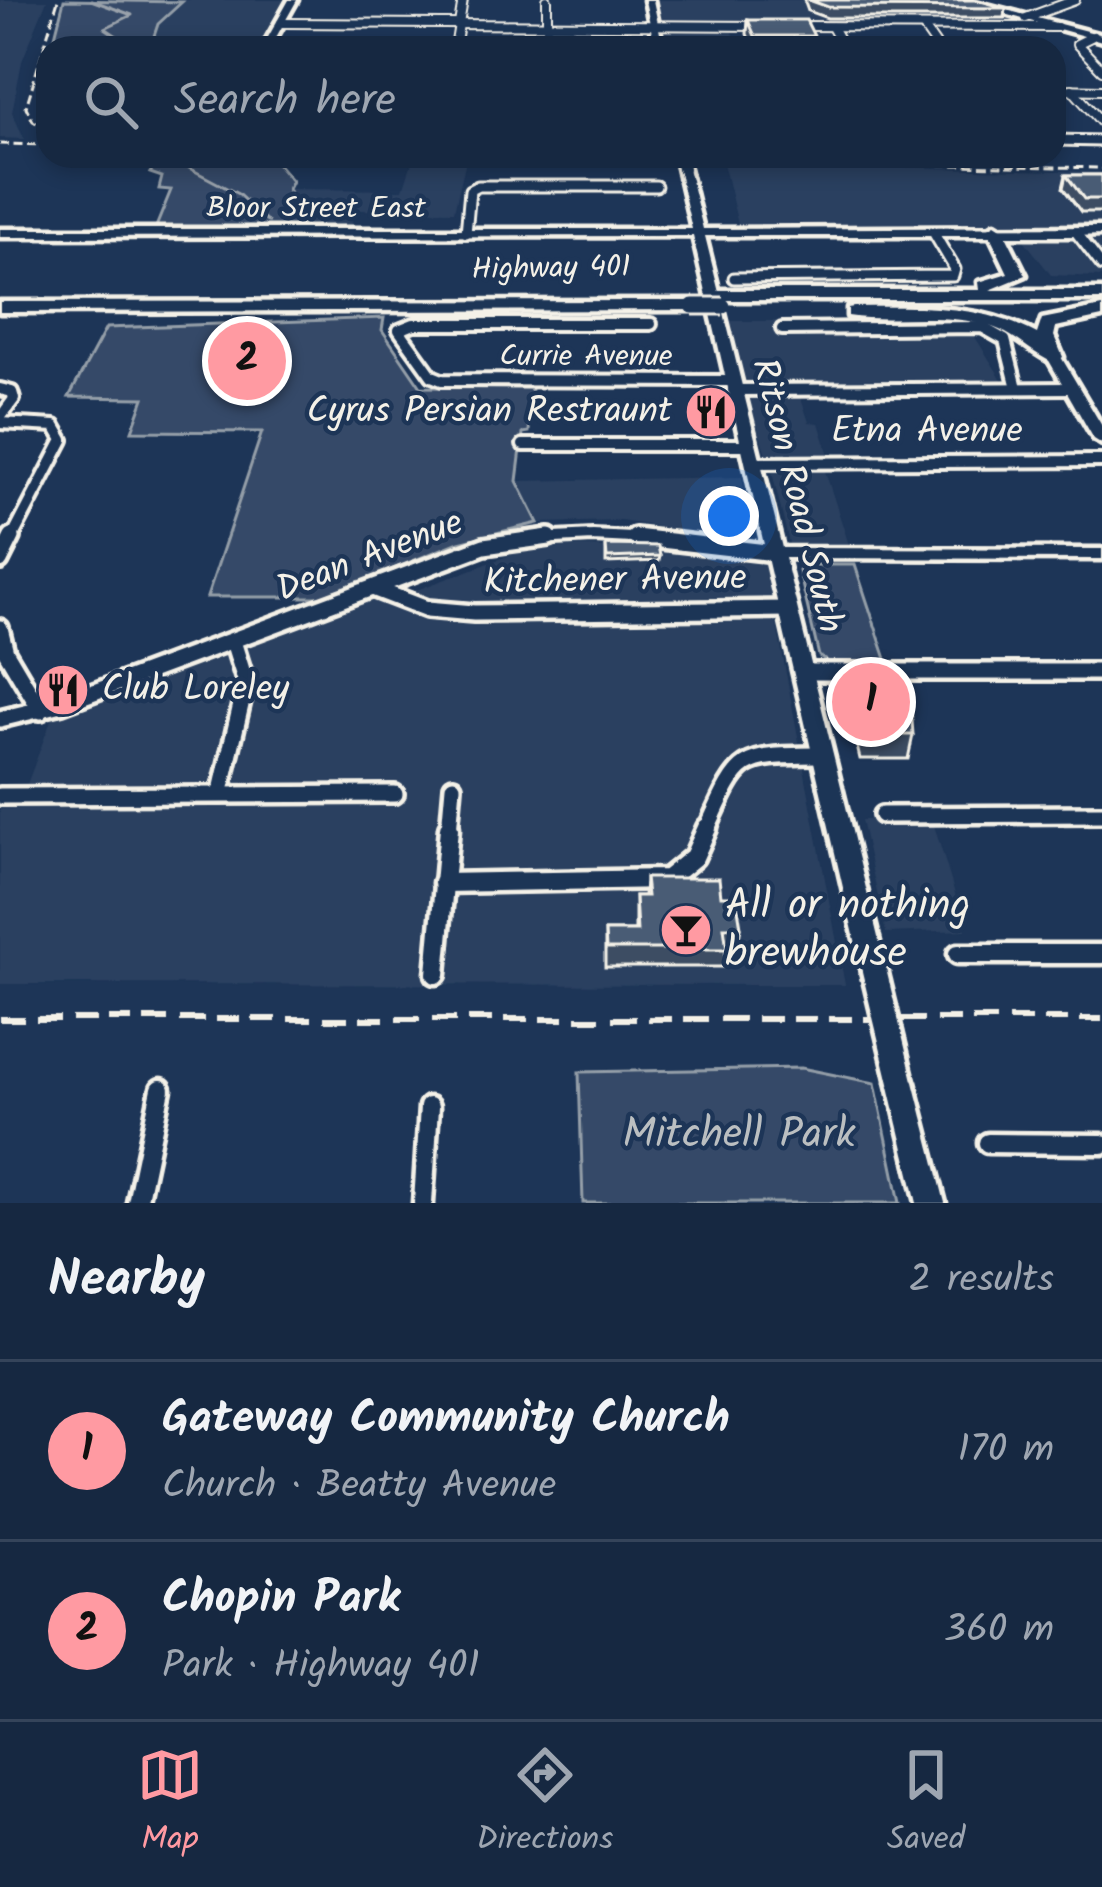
<!DOCTYPE html>
<meta charset="utf-8">
<style>
:root{--surface:#162841;--page:#23344c;--text:#f1f3f6;--muted:#9ea6b1;--line:#35445a;--accent:#ff9aa2}
body{margin:0;font-family:Kalam,sans-serif;background:var(--page);color:var(--text)}
.you{position:absolute;left:729px;top:516px;width:42px;height:42px;margin:-30px;border:9px solid #fff;border-radius:50%;background:#1a73e8;box-shadow:0 0 0 18px #1a73e833}
.badge{display:grid;place-items:center;width:78px;height:78px;border-radius:50%;background:var(--accent);color:#111;font-size:39px;font-weight:700}
.pin{position:absolute;translate:-50% -50%;border:6px solid #fff;box-shadow:0 3px 12px #0006}
.list{margin:0;padding:0;list-style:none}
h2{display:flex;justify-content:space-between;align-items:center;height:156px;margin:0;padding:0 48px;font-size:51px}
h2 small{font-size:39px;font-weight:400;color:var(--muted)}
.list li{display:grid;grid-template-columns:78px 1fr auto;gap:36px;align-items:center;box-sizing:border-box;height:180px;padding:0 48px;border-top:3px solid var(--line)}
.list b{display:block;font-size:45px;white-space:nowrap}
.list p{margin:0;font-size:39px;white-space:nowrap;color:var(--muted)}
.list em{font-size:39px;font-style:normal;color:var(--muted)}
.icon{flex:none;width:66px;height:66px;fill:none;stroke:currentColor;stroke-width:2;stroke-linecap:round;stroke-linejoin:round}
.map{position:relative;flex:none;width:1102px;height:1203px;overflow:hidden}
.search{position:absolute;background:var(--surface);box-shadow:0 6px 18px #0003;left:36px;right:36px;top:36px;height:132px;display:flex;align-items:center;gap:30px;box-sizing:border-box;padding:0 42px;border-radius:36px;color:var(--muted);font-size:45px}
.sheet{height:516px;background:var(--surface)}
nav{display:flex;justify-content:space-around;align-items:center;box-sizing:border-box;height:168px;border-top:3px solid var(--line);background:var(--surface);font-size:33px;color:var(--muted)}
nav a{display:grid;justify-items:center;gap:6px}
nav .on{color:var(--accent)}
.map>svg:first-child{display:block}
.built{fill:#2a4060}
.green{fill:#354a67;stroke:#949ea8;stroke-width:3}
.lines{fill:none;stroke-linecap:round;stroke-linejoin:round}
.stream{stroke:#9aa2ab;stroke-width:3}
.street-far4-casing{stroke:#f4f1e8;stroke-width:12}
.street-far3-casing{stroke:#f4f1e8;stroke-width:15}
.street-far2-casing{stroke:#f4f1e8;stroke-width:18}
.street-far1-casing{stroke:#f4f1e8;stroke-width:24}
.street-casing{stroke:#f4f1e8;stroke-width:27}
.secondary-casing{stroke:#f4f1e8;stroke-width:9}
.highway-casing{stroke:#f4f1e8;stroke-width:9}
.street-far4{stroke:#1d3557;stroke-width:8}
.street-far3{stroke:#1d3557;stroke-width:9}
.street-far2{stroke:#1d3557;stroke-width:10}
.street-far1{stroke:#1d3557;stroke-width:15}
.street{stroke:#1d3557;stroke-width:18}
.secondary{fill:#1d3557;fill-rule:evenodd}
.highway{fill:#1d3557;fill-rule:evenodd}
.rail-far1{stroke:#f4f1e8;stroke-width:3;stroke-dasharray:9 4.5;stroke-linecap:butt}
.rail{stroke:#f4f1e8;stroke-width:6;stroke-dasharray:24 12;stroke-linecap:butt}
.secondary-bridge-far1-casing{stroke:#f4f1e8;stroke-width:18;stroke-linecap:butt}
.secondary-bridge-casing{stroke:#f4f1e8;stroke-width:33;stroke-linecap:butt}
.highway-bridge-casing{stroke:#f4f1e8;stroke-width:21;stroke-linecap:butt}
.secondary-bridge-far1{stroke:#1d3557;stroke-width:12}
.secondary-bridge{stroke:#1d3557;stroke-width:24}
.highway-bridge{stroke:#1d3557;stroke-width:15}
.wall{fill:#3e4e64;stroke:#f4f1e8;stroke-width:3}
.building{fill:#485b74;stroke:#f4f1e8;stroke-width:3}
.labels{text-anchor:middle;dominant-baseline:central;stroke-width:9;stroke-linejoin:round;paint-order:stroke}
.far-street-label{font-size:30px;fill:#f4f1e8;stroke:#1d3557}
.poi-label{font-size:36px;fill:#f4f1e8;stroke:#1d3557;text-anchor:end}
.street-label{font-size:36px;fill:#f4f1e8;stroke:#1d3557}
.near-poi-label{font-size:42px;fill:#f4f1e8;stroke:#1d3557;text-anchor:start}
.near-park-label{font-size:42px;fill:#bbbfc1;stroke:#1d3557}
</style>
<div class="map">
<svg width="1102" height="1203" viewBox="0 0 1102 1203">
<rect width="100%" height="100%" fill="#1d3557"/>
<filter id="ink" filterUnits="userSpaceOnUse"><feTurbulence type="fractalNoise" baseFrequency=".00833" numOctaves="2"/><feDisplacementMap in="SourceGraphic" scale="24" xChannelSelector="R" yChannelSelector="G"/><feConvolveMatrix kernelMatrix="1 2 1 2 8 2 1 2 1" color-interpolation-filters="sRGB"/></filter>
<g filter="url(#ink)">
<g class="built">
<polygon points="0,0 47,0 22,61 12,112 24,139 0,138"/>
<polygon points="146,0 292,0 264,48 150,48 158,24 179,2"/>
<polygon points="657,0 943,0 1039,26 662,20"/>
<polygon points="664,26 731,26 738,48 669,48"/>
<polygon points="413,159 466,160 454,211 355,210 350,230 303,227 288,189 403,190"/>
<polygon points="723,163 1102,172 1102,225 738,224"/>
<polygon points="1102,235 1102,277 1051,275 1021,236"/>
<polygon points="729,321 965,321 1004,383 746,382"/>
<polygon points="799,393 809,422 819,423 829,455 766,454 748,399"/>
<polygon points="771,468 824,468 849,545 790,547"/>
<polygon points="742,477 752,534 747,540 621,521 538,523 517,481"/>
<polygon points="566,546 663,550 765,563 774,601 451,604 414,591 513,554"/>
<polygon points="377,594 393,604 775,615 845,985 0,984 0,809 18,808 55,710"/>
<polygon points="932,819 966,930 886,933 861,820"/>
</g>
<g class="green">
<polygon points="64,0 182,2 158,24 150,48 52,48"/>
<polygon points="161,156 271,156 292,181 288,189 303,227 156,227 171,190 159,189 162,177 150,173"/>
<polygon points="384,318 382,330 421,387 532,388 529,432 523,433 517,481 538,523 459,542 325,597 207,597 262,432 132,431 144,398 69,397 106,328"/>
<polygon points="805,565 855,565 887,662 831,663 819,656 799,571"/>
<polygon points="801,1068 875,1083 900,1203 583,1203 579,1072"/>
</g>
<g class="lines">
<g class="stream">
<polyline points="91,0 132,15 105,28 117,36 101,48"/>
<polyline points="185,156 189,168 238,194 268,222"/>
</g>
<g class="street-far4-casing">
<g id="street-far4">
<polyline points="547,0 547,48"/>
<polyline points="1026,18 1075,0"/>
<polyline points="281,23 764,26"/>
<polyline points="792,26 1057,27"/>
<polyline points="832,27 844,48"/>
<polyline points="924,28 938,48"/>
<polyline points="1093,36 1077,44 1102,70"/>
<polyline points="455,48 463,0"/>
<polyline points="1054,89 1102,90"/>
<polyline points="1072,89 1102,123"/>
</g>
</g>
<g class="street-far3-casing">
<g id="street-far3">
<polyline points="1054,140 1102,141"/>
<polyline points="1076,232 1102,266"/>
<polyline points="466,233 470,190 478,186 656,186"/>
<polyline points="734,278 953,276 955,269 933,232"/>
</g>
</g>
<g class="street-far2-casing">
<g id="street-far2">
<polyline points="651,324 414,324 399,330 432,376 442,380 731,381"/>
<polyline points="782,329 982,327 1005,340 1017,388"/>
<polyline points="0,389 12,392 14,399 0,418"/>
<polyline points="733,390 1070,388"/>
<polyline points="0,423 55,426 63,440 11,540"/>
<polyline points="523,445 747,445"/>
<polyline points="752,463 1102,461"/>
<polyline points="518,540 593,536 671,540"/>
</g>
</g>
<g class="street-far1-casing">
<g id="street-far1">
<polyline points="635,537 775,553"/>
<polyline points="0,561 12,537"/>
<polyline points="375,589 427,609 474,613 788,609"/>
<polyline points="0,628 6,652 41,711"/>
<polyline points="803,672 863,672"/>
<polyline points="885,672 1102,672"/>
<polyline points="0,719 62,704 484,546 549,537"/>
<polyline points="221,791 246,683 233,641"/>
<polyline points="0,796 395,794"/>
<polyline points="882,815 1102,814"/>
<polyline points="449,831 453,786"/>
<path d="M706,831C741,754 738,756 823,755"/>
</g>
</g>
<g class="street-casing">
<g id="street">
<polyline points="443,883 667,879 694,857 707,828"/>
<polyline points="958,954 1102,954"/>
<polyline points="436,974 449,828"/>
<polyline points="988,1143 1102,1144"/>
<polyline points="137,1203 161,1089"/>
<polyline points="423,1203 429,1107"/>
</g>
</g>
<g class="secondary-casing">
<g id="secondary">
<polygon points="289,0 297,0 270,48 262,48"/>
<polygon points="645,0 653,0 663,48 655,48"/>
<polygon points="955,0 968,0 1102,35 1102,41"/>
<polygon points="683,165 688,168 703,229 1102,227 1102,235 1076,236 705,236 782,548 1102,549 1102,559 785,558 886,970 883,977 874,980 865,977 862,970 693,236 0,237 0,229 692,229 678,168"/>
<polygon points="1054,353 1061,357 1102,426 1102,444 1094,439 1047,357"/>
<polygon points="901,1071 910,1074 914,1082 945,1203 917,1203 888,1082 892,1074"/>
</g>
</g>
<g class="highway-casing">
<g id="highway">
<polygon points="995,224 1003,229 1026,275 990,290 1102,290 1102,300 720,300 711,295 720,290 980,290 979,282 1008,273 987,229"/>
<polygon points="693,301 699,302 699,310 0,312 0,302"/>
<path d="M854,307C917,307 979,303 1037,334L1042,319L1102,307V317L1056,327L1054,336L1063,357L1054,363C1031,353 1014,333 989,326C943,311 894,323 848,316V308Z"/>
</g>
</g>
<use href="#street-far4" class="street-far4"/>
<use href="#street-far3" class="street-far3"/>
<use href="#street-far2" class="street-far2"/>
<use href="#street-far1" class="street-far1"/>
<use href="#street" class="street"/>
<use href="#secondary" class="secondary"/>
<use href="#highway" class="highway"/>
<g class="rail-far1">
<polyline points="48,130 33,121 26,107 58,0"/>
<polyline points="0,144 48,145"/>
<polyline points="521,156 1102,168"/>
</g>
<polyline class="rail" points="0,1019 1102,1019"/>
<g class="secondary-bridge-far1-casing">
<polyline id="secondary-bridge-far1" points="680,156 683,168"/>
</g>
<g class="secondary-bridge-casing">
<polyline id="secondary-bridge" points="874,970 901,1082"/>
</g>
<g class="highway-bridge-casing">
<polyline id="highway-bridge" points="693,306 723,306"/>
</g>
<use href="#secondary-bridge-far1" class="secondary-bridge-far1"/>
<use href="#secondary-bridge" class="secondary-bridge"/>
<use href="#highway-bridge" class="highway-bridge"/>
</g>
<g class="wall">
<polygon points="804,0 977,0 1006,8 1005,18 827,18 808,11"/>
<polygon points="748,20 814,36 813,48 753,48 747,34"/>
<polygon points="1066,175 1102,175 1102,212 1081,212 1063,188"/>
<polygon points="606,545 660,556 659,561 606,563"/>
<polygon points="846,672 904,685 900,706 913,735 908,759 860,759 856,742 860,718 889,718 891,709 845,709 842,696"/>
<polygon points="645,878 721,896 741,927 738,945 726,945 725,967 605,967 605,931 635,931 635,896 644,896"/>
</g>
<g class="building">
<polygon points="809,0 977,0 1006,8 828,7"/>
<polygon points="748,20 806,20 814,36 755,36"/>
<polygon points="1066,175 1102,175 1102,199 1084,199"/>
<polygon points="606,545 658,546 660,556 607,558"/>
<polygon points="846,672 900,672 904,685 849,685"/>
<polygon points="892,706 911,706 913,735 865,735 860,718 895,718"/>
<polygon points="645,878 719,878 721,896 736,896 741,927 724,927 727,949 606,949 605,931 637,931 635,896 647,896"/>
</g>
</g>
<defs>
<g id="restaurant-disc" transform="scale(2.7)"><circle r="9.5" fill="#ff9aa2" stroke="#1d3557"/><path d="M-5-6h1v4h1v-4h1v4h1v-4h1v5L-1.5 .5V6h-2V.5L-5-1ZM5-6V6H3V1.5H1.5Q1.5-4 5-6Z" fill="#111"/></g>
<g id="bar-disc" transform="scale(2.7)"><circle r="9.5" fill="#ff9aa2" stroke="#1d3557"/><path d="M-6-5H6L.8 .8V4.5H3.5V6h-7V4.5H-.8V.8Z" fill="#111"/></g>
</defs>
<g fill-rule="evenodd">
<use href="#restaurant-disc" x="711" y="412"/>
<use href="#restaurant-disc" x="63" y="690"/>
<use href="#bar-disc" x="686" y="930"/>
</g>
<g class="labels">
<g class="far-street-label">
<text x="316" y="209">Bloor Street East</text>
<text transform="translate(551 269) rotate(-1)">Highway 401</text>
<text x="586" y="357">Currie Avenue</text>
</g>
<g class="poi-label">
<text x="672" y="412">Cyrus Persian Restraunt</text>
<text x="102" y="690" text-anchor="start">Club Loreley</text>
</g>
<g class="street-label">
<text x="927" y="432">Etna Avenue</text>
<text transform="translate(796 496) rotate(76)">Ritson Road South</text>
<text transform="translate(370 557) rotate(-21)">Dean Avenue</text>
<text transform="translate(615 581) rotate(-1)">Kitchener Avenue</text>
</g>
<g class="near-poi-label">
<text x="725" y="906">All or nothing<tspan x="725" dy="48">brewhouse</tspan></text>
</g>
<g class="near-park-label">
<text x="739" y="1135">Mitchell Park</text>
</g>
</g>
</svg>
<div class="you"></div>
<div class="pin badge" style="left:871px;top:702px">1</div>
<div class="pin badge" style="left:247px;top:361px">2</div>
<div class="search"><svg class="icon" aria-label="search" viewBox="0 0 24 24"><circle cx="10" cy="10" r="6"/><path d="M15 15l6 6"/></svg>Search here</div>
</div>
<section class="sheet">
<h2>Nearby<small>2 results</small></h2>
<ul class="list">
<li><span class="badge">1</span><div><b>Gateway Community Church</b><p>Church · Beatty Avenue</p></div><em>170 m</em></li>
<li><span class="badge">2</span><div><b>Chopin Park</b><p>Park · Highway 401</p></div><em>360 m</em></li>
</ul>
</section>
<nav>
<a class="on"><svg class="icon" aria-label="map" viewBox="0 0 24 24"><path d="M3 6l6-2 6 2 6-2v14l-6 2-6-2-6 2zM9 4v14M15 6v14"/></svg>Map</a>
<a><svg class="icon" aria-label="directions" viewBox="0 0 24 24"><path d="M12 3l9 9-9 9-9-9zM9 14v-3h6M13 9l2 2-2 2"/></svg>Directions</a>
<a><svg class="icon" aria-label="saved" viewBox="0 0 24 24"><path d="M7 4h10v16l-5-4-5 4z"/></svg>Saved</a>
</nav>
